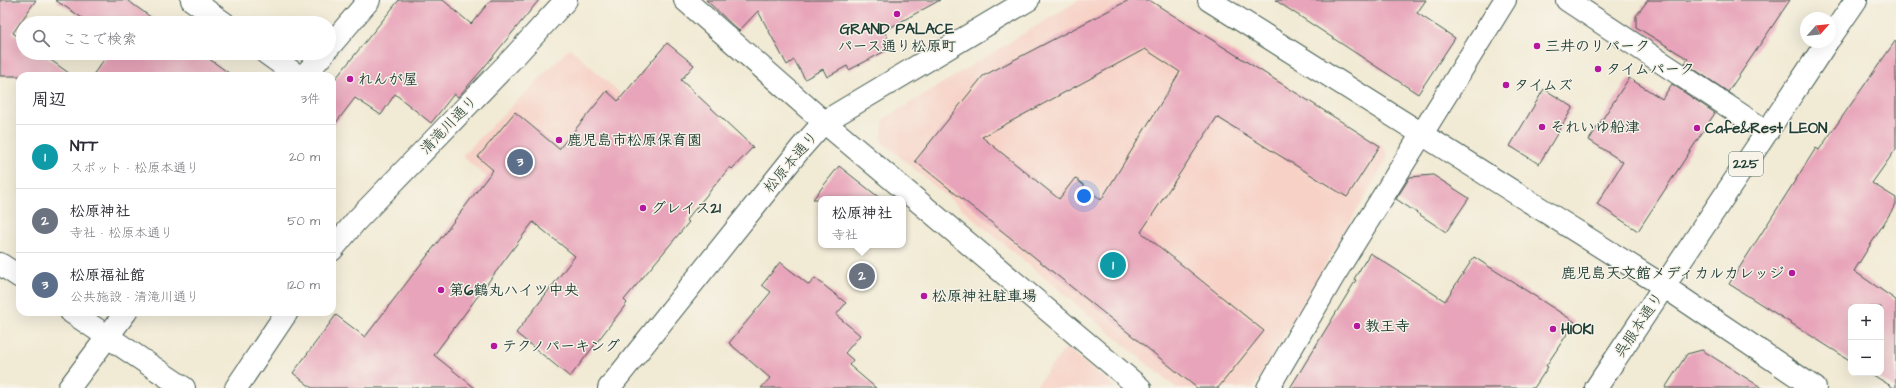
<!DOCTYPE html>
<html lang="ja">
<meta charset="utf-8">
<style>
:root{--surface:#fff;--page:#f7f7f7;--text:#2b2b33;--muted:#7c7c81;--line:#e1e1e2;--accent:#1a73e8}
body{margin:0;font-family:"Architects Daughter","Klee One",sans-serif;background:var(--page);color:var(--text)}
.controls{position:absolute;right:12px;bottom:12px;display:grid;overflow:hidden;border-radius:8px;box-shadow:0 4px 16px #0002}
.controls button{width:36px;height:36px;display:grid;place-items:center;padding:0;border:0;border-bottom:1px solid var(--line);background:var(--surface);color:var(--text);font:20px sans-serif}
.compass{position:absolute;left:1800px;top:12px;width:36px;height:36px;border-radius:50%;background:var(--surface);box-shadow:0 4px 16px #0002;rotate:63deg}
.you{position:absolute;left:1084px;top:196px;width:14px;height:14px;margin:-10px;border:3px solid #fff;border-radius:50%;background:#1a73e8;box-shadow:0 0 0 6px #1a73e833}
.badge{display:grid;place-items:center;width:26px;height:26px;border-radius:50%;background:var(--accent);color:#fff;font-size:13px;font-weight:700}
.pin{position:absolute;translate:-50% -50%;border:2px solid #fff;box-shadow:0 1px 4px #0006}
.popup{position:absolute;left:818px;top:196px;width:88px;height:52px;box-sizing:border-box;display:grid;place-content:center;border-radius:8px;background:var(--surface);filter:drop-shadow(0 1px 3px #0005);font-size:13px;white-space:nowrap;color:var(--muted)}
.popup b{font-size:15px;color:var(--text)}
.popup::after{content:'';position:absolute;left:50%;top:100%;margin-left:-8px;border:8px solid transparent;border-top-color:var(--surface)}
.list{margin:0;padding:0;list-style:none}
h2{display:flex;justify-content:space-between;align-items:center;height:52px;margin:0;padding:0 16px;font-size:17px}
h2 small{font-size:13px;font-weight:400;color:var(--muted)}
.list li{display:grid;grid-template-columns:26px 1fr auto;gap:12px;align-items:center;box-sizing:border-box;height:64px;padding:0 16px;border-top:1px solid var(--line)}
.list b{display:block;font-size:15px;white-space:nowrap}
.list p{margin:0;font-size:13px;white-space:nowrap;color:var(--muted)}
.list em{font-size:13px;font-style:normal;color:var(--muted)}
.icon{flex:none;width:22px;height:22px;fill:none;stroke:currentColor;stroke-width:2;stroke-linecap:round;stroke-linejoin:round}
.map{position:relative;flex:none;width:1896px;height:388px;overflow:hidden}
.search{position:absolute;background:var(--surface);box-shadow:0 4px 16px #0002;left:16px;top:16px;width:320px;height:44px;display:flex;align-items:center;gap:10px;box-sizing:border-box;padding:0 14px;border-radius:22px;color:var(--muted);font-size:15px}
.panel{position:absolute;background:var(--surface);box-shadow:0 4px 16px #0002;left:16px;top:72px;width:320px;height:244px;border-radius:12px}
.map>svg:first-child{display:block}
.built{fill:#f7d1c6}
.building{fill:#e8a4ba;fill-rule:evenodd}
.lines{fill:none;stroke-linecap:round;stroke-linejoin:round}
.minor-casing{stroke:#3e574c;stroke-width:24}
.highway-casing{stroke:#3e574c;stroke-width:24}
.minor{stroke:#fff;stroke-width:22}
.highway{stroke:#fff;stroke-width:22}
.poi-dot{fill:#b5179e;stroke:#f7f3e8;stroke-width:1.5}
.labels{text-anchor:middle;dominant-baseline:central;stroke-width:3;stroke-linejoin:round;paint-order:stroke}
.shield{fill:#f7f3e8;stroke:#60746a;stroke-width:1}
.shield-label{font-size:14px;font-weight:bold;fill:#1f3d34}
.poi-label{font-size:15px;font-weight:bold;fill:#1f3d34;stroke:#f7f3e8;text-anchor:start}
.street-label{font-size:15px;fill:#1f3d34;stroke:#f7f3e8}
</style>
<div class="map">
<svg width="1896" height="388" viewBox="0 0 1896 388">
<rect width="100%" height="100%" fill="#f7f3e8"/>
<filter id="ink" filterUnits="userSpaceOnUse"><feTurbulence type="fractalNoise" baseFrequency=".025" numOctaves="2"/><feDisplacementMap in="SourceGraphic" scale="8" xChannelSelector="R" yChannelSelector="G"/><feConvolveMatrix kernelMatrix="1 2 1 2 8 2 1 2 1" color-interpolation-filters="sRGB"/></filter>
<filter id="wash" filterUnits="userSpaceOnUse"><feTurbulence type="fractalNoise" baseFrequency=".012" numOctaves="4" result="noise"/><feDisplacementMap in="SourceGraphic" scale="16" xChannelSelector="R" yChannelSelector="G"/><feGaussianBlur stdDeviation="0.9" result="paint"/><feColorMatrix in="noise" values="0 0 0 0 0 0 0 0 0 0 0 0 0 0 0 0 0 1.4 0 .05"/><feComposite in="paint" operator="in"/></filter>
<g filter="url(#wash)">
<rect width="100%" height="100%" fill="#f1ead4"/>
<g class="built">
<polygon points="1079,0 1153,0 1383,146 1388,157 1253,388 1176,388 881,141 884,119"/>
<polygon points="570,48 653,123 557,239 462,156"/>
<polygon points="1067,347 1067,348 1116,388 1034,388"/>
</g>
<g id="blocks">
<g class="building">
<polygon points="0,0 36,0 13,33 23,40 23,53 41,53 73,76 0,76"/>
<polygon points="55,0 127,0 159,23 90,23"/>
<polygon points="399,0 443,0 471,24 491,0 539,0 481,71 458,97 454,94 431,123 395,94 381,115 355,98 332,128 332,83"/>
<polygon points="706,0 940,0 884,31 893,47 849,70 847,66 827,77 823,69 805,79 794,60 787,65 758,11 739,31"/>
<path d="M1129,0H1149L1380,146L1347,197L1217,117L1141,232L1264,331L1218,388H1197L915,161L983,76ZM1145,49L1180,72L1101,200L1075,178L1059,199L982,137Z"/>
<polygon points="1275,0 1426,0 1417,13 1455,38 1418,94"/>
<polygon points="1648,0 1790,0 1728,92 1685,63 1688,59 1636,27 1636,16"/>
<polygon points="1896,40 1896,149 1872,183 1896,198 1896,204 1854,271 1896,300 1896,388 1894,388 1870,373 1881,373 1881,307 1851,307 1851,361 1729,284 1816,148 1819,150"/>
<polygon points="667,43 694,65 681,80 753,147 732,169 730,167 686,220 689,222 624,300 627,303 570,377 516,333 575,256 533,222 434,355 475,388 312,388 293,373 336,315 365,337 493,170 478,157 515,112 559,149 607,91 618,101"/>
<polygon points="109,53 201,53 233,76 92,76"/>
<polygon points="1629,78 1662,99 1672,84 1715,113 1638,231 1597,204 1623,162 1589,140"/>
<polygon points="1544,89 1573,107 1539,164 1510,146"/>
<polygon points="839,166 881,199 813,199"/>
<polygon points="1433,175 1469,198 1446,232 1396,199 1410,177"/>
<polygon points="1370,253 1445,301 1474,257 1575,322 1546,366 1548,367 1534,388 1290,388 1356,280 1354,279"/>
<polygon points="780,262 809,285 815,278 846,303 836,315 860,335 845,353 853,360 849,365 876,388 761,388 770,378 729,343 771,292 762,285"/>
<polygon points="1702,350 1762,388 1665,388 1687,354"/>
</g>
</g>
</g>
<g filter="url(#ink)">
<use href="#blocks" fill-opacity="0" stroke="#3e574c" stroke-width="1"/>
<g class="lines">
<g class="minor-casing">
<g id="minor">
<polyline points="192,0 224,23"/>
<polyline points="685,0 824,122 1140,388"/>
<polyline points="1209,0 1665,287 1815,388"/>
<polyline points="1567,0 1767,132"/>
<polyline points="329,47 369,0"/>
<polyline points="266,53 298,76"/>
<polyline points="304,76 324,53"/>
<polyline points="332,250 355,222 513,58 566,0"/>
<polyline points="0,264 20,277"/>
<polyline points="71,312 184,388"/>
<polyline points="69,388 126,312"/>
<polyline points="236,388 287,312"/>
<polyline points="609,388 801,148 824,122 1028,0"/>
<polyline points="1268,388 1333,277 1505,0"/>
</g>
</g>
<g class="highway-casing">
<g id="highway">
<polyline points="1830,38 1856,0"/>
<polyline points="1596,388 1827,42"/>
</g>
</g>
<use href="#minor" class="minor"/>
<use href="#highway" class="highway"/>
</g>
</g>
<g class="poi-dot">
<circle cx="897" cy="14" r="4"/>
<circle cx="1537" cy="46" r="4"/>
<circle cx="1598" cy="69" r="4"/>
<circle cx="350" cy="79" r="4"/>
<circle cx="1506" cy="85" r="4"/>
<circle cx="1542" cy="127" r="4"/>
<circle cx="1697" cy="128" r="4"/>
<circle cx="559" cy="140" r="4"/>
<circle cx="643" cy="208" r="4"/>
<circle cx="1792" cy="273" r="4"/>
<circle cx="441" cy="290" r="4"/>
<circle cx="924" cy="296" r="4"/>
<circle cx="1357" cy="326" r="4"/>
<circle cx="1553" cy="329" r="4"/>
<circle cx="494" cy="346" r="4"/>
</g>
<g class="labels">
<rect class="shield" x="1729" y="152" width="34" height="24" rx="3"/>
<g class="shield-label">
<text x="1746" y="164">225</text>
</g>
<g class="poi-label">
<text x="897" y="29" text-anchor="middle">GRAND PALACE<tspan x="897" dy="17">パース通り松原町</tspan></text>
<text x="1545" y="46">三井のリパーク</text>
<text x="1606" y="69">タイムパーク</text>
<text x="358" y="79">れんが屋</text>
<text x="1514" y="85">タイムズ</text>
<text x="1550" y="127">それいゆ船津</text>
<text x="1705" y="128">Cafe&amp;Rest LEON</text>
<text x="567" y="140">鹿児島市松原保育園</text>
<text x="651" y="208">グレイス21</text>
<text x="1784" y="273" text-anchor="end">鹿児島天文館メディカルカレッジ</text>
<text x="449" y="290">第6鶴丸ハイツ中央</text>
<text x="932" y="296">松原神社駐車場</text>
<text x="1365" y="326">教王寺</text>
<text x="1561" y="329">HIOKI</text>
<text x="502" y="346">テクノパーキング</text>
</g>
<g class="street-label">
<text transform="translate(449 125) rotate(-46)">清滝川通り</text>
<text transform="translate(791 162) rotate(-50)">松原本通り</text>
<text transform="translate(1639 325) rotate(-56)">呉服本通り</text>
</g>
</g>
</svg>
<div class="controls">
<button>+</button>
<button>−</button>
</div>
<svg class="compass" viewBox="-18 -18 36 36"><path d="M0-13l5 13h-10z" fill="#e53935"/><path d="M0 13l5-13h-10z" fill="#7c7c81"/></svg>
<div class="you"></div>
<div class="pin badge" style="left:1113px;top:265px;background:#0f9aa8">1</div>
<div class="pin badge" style="left:862px;top:276px;background:#6b7280">2</div>
<div class="popup"><b>松原神社</b>寺社</div>
<div class="pin badge" style="left:520px;top:162px;background:#5c6f8a">3</div>
<div class="search"><svg class="icon" aria-label="search" viewBox="0 0 24 24"><circle cx="10" cy="10" r="6"/><path d="M15 15l6 6"/></svg>ここで検索</div>
<section class="panel">
<h2>周辺<small>3件</small></h2>
<ul class="list">
<li><span class="badge" style="background:#0f9aa8">1</span><div><b>NTT</b><p>スポット · 松原本通り</p></div><em>20 m</em></li>
<li><span class="badge" style="background:#6b7280">2</span><div><b>松原神社</b><p>寺社 · 松原本通り</p></div><em>50 m</em></li>
<li><span class="badge" style="background:#5c6f8a">3</span><div><b>松原福祉館</b><p>公共施設 · 清滝川通り</p></div><em>120 m</em></li>
</ul>
</section>
</div>
